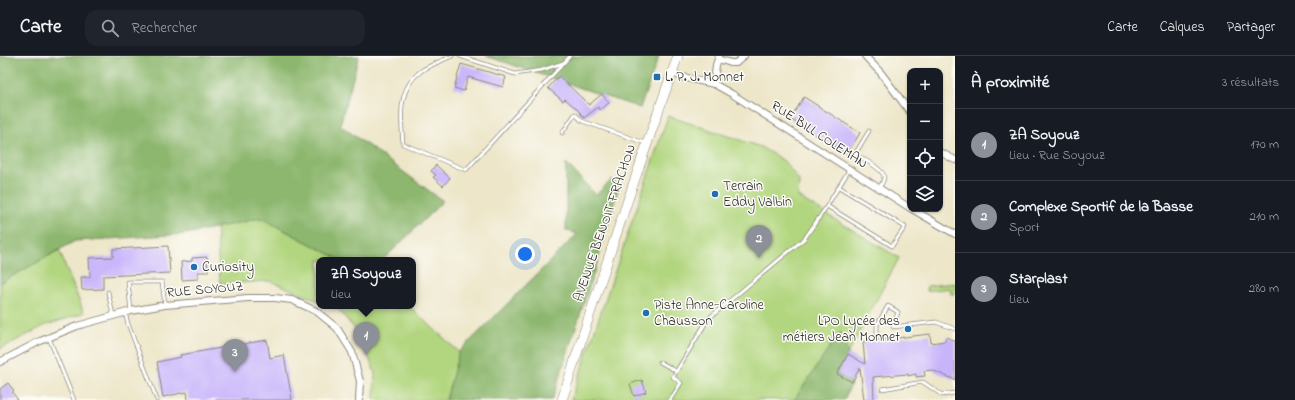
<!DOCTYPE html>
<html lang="fr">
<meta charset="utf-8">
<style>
:root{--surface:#171b24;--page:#20242c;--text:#f1f3f6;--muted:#9ea1a6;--line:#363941;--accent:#8c9099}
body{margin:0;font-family:"Indie Flower",sans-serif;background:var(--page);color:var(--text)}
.controls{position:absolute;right:12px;top:12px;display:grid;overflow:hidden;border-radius:8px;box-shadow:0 1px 3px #0004}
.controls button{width:36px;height:36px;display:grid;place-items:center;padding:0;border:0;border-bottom:1px solid var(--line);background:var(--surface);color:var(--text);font:20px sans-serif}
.you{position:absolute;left:525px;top:198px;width:14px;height:14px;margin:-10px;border:3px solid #fff;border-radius:50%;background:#1a73e8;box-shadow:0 0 0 6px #1a73e833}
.badge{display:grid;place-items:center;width:26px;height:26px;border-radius:50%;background:var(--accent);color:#fff;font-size:13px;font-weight:700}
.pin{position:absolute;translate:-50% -33px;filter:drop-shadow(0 1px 2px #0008)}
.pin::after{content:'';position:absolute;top:21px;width:14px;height:12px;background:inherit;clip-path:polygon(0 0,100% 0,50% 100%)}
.popup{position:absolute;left:316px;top:201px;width:100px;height:52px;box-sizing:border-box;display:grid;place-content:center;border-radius:8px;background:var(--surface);filter:drop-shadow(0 1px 3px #0005);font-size:13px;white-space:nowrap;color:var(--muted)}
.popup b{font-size:15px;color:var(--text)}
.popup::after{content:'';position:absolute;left:50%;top:100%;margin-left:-8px;border:8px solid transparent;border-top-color:var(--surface)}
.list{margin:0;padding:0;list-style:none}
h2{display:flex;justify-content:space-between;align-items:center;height:52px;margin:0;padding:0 16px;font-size:17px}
h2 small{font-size:13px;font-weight:400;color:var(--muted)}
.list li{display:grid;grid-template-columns:26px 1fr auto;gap:12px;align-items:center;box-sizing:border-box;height:72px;padding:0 16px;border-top:1px solid var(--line)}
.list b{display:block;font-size:15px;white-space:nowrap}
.list p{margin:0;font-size:13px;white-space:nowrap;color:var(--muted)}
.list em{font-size:13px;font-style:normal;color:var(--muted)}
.icon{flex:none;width:22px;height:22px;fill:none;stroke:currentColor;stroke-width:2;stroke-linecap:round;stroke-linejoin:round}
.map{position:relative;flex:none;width:955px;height:344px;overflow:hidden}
header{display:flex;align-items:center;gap:24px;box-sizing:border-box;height:56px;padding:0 20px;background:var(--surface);border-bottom:1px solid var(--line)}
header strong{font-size:19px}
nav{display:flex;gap:22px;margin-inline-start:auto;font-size:14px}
.search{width:280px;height:36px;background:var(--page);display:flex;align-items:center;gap:10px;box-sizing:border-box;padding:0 14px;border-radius:12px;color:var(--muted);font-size:15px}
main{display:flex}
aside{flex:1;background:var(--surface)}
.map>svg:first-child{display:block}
.green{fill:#b2d67f;stroke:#6e8055}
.forest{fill:#8db76e;stroke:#5c714c}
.building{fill:#c7b4fb}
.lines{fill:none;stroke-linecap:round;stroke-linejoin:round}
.lane-casing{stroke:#8c887a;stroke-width:4.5}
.street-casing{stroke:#8c887a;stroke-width:8}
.secondary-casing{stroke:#8c887a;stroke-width:10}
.lane{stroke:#fff;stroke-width:3}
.street{stroke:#fff;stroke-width:6}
.secondary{stroke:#fff;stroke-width:9}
.poi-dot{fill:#1f6fb2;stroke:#fdfcf7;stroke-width:1.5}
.labels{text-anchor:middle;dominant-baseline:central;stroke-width:3;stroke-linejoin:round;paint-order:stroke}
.poi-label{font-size:14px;fill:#2b2b2b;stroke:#fdfcf7;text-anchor:start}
.street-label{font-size:14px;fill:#2b2b2b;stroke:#fdfcf7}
</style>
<header>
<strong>Carte</strong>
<div class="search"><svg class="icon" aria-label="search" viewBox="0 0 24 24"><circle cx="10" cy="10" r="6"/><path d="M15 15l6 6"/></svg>Rechercher</div>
<nav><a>Carte</a><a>Calques</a><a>Partager</a></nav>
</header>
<main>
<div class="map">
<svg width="955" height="344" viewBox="0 0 955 344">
<rect width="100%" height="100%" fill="#fdfcf7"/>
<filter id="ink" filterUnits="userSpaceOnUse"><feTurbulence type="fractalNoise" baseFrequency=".025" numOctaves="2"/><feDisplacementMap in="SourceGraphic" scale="8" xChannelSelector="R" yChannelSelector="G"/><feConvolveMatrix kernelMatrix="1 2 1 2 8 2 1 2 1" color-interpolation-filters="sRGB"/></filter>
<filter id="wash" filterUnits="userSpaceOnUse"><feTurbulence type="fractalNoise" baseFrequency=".012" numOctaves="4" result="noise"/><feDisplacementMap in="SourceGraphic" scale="16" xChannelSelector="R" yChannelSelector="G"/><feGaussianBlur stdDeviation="0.9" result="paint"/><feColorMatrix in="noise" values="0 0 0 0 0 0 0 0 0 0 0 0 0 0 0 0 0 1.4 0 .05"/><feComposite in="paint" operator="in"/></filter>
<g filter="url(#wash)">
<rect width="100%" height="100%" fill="#ede6c9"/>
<g class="green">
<polygon points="668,60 761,91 784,105 799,125 798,141 899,202 823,344 571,344"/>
<polygon points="261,162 341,204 319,204 319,245 270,225 220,228 216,171"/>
<polygon points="59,194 84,257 44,270 0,293 0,227"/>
<polygon points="955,227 955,238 951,238 950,232 927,235 927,230"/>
<polygon points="330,250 409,250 459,296 446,344 374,344 375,317 359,278 339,254"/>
</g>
<g class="forest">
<polygon points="0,0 359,0 340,69 443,145 383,204 341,204 261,162 186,178 75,185 0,227"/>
<polygon points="486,0 659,0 640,52"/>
<polygon points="566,107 596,139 612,123 619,129 598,204 552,344 446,344 459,296 577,178 566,174"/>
<polygon points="840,276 848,298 837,318 852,326 844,344 794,344"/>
</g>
<g id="blocks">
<g class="building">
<polygon points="461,8 506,21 503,31 468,21 464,35 454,32"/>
<polygon points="559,20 589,49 602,38 609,47 600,54 598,51 584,62 577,53 565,43 563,45 548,32"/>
<polygon points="804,41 860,77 847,98 790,63"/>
<polygon points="436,109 450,122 443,130 433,121 436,119 431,115"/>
<polygon points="168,190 170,217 103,220 103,233 82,234 81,221 90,221 89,202 113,201 113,193"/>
<polygon points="207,201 208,216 198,216 198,223 182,224 181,206 192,205 192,202"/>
<polygon points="930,278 931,287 945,285 946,281 955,285 955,324 932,314 924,315 925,320 916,321 916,318 908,320 908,318 873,321 874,344 864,344 860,312 852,326 837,318 848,298 865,308 863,286"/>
<polygon points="267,284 270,302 284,299 292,344 188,344 187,336 163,341 157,306 181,301 180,299"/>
<polygon points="642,324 646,336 634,340 630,328"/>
<polygon points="8,327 14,335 12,336 18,344 0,344 0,333"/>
</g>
</g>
</g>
<g filter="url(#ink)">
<use href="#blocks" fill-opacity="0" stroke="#8c887a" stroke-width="1"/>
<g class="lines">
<g class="lane-casing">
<g id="lane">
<path d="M452,0C442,5 430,9 421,15C397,33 401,61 403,88L466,114L570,0"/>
<polyline points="460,0 515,18 542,14 563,7"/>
<path d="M869,75L855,98C861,102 884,113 884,121C884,125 881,129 879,132"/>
<polyline points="562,77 575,58 582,65 645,87"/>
<path d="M839,131L905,171L892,190L827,150C834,138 842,126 849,114"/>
<polyline points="108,236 113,259"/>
<polyline points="131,255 128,226 162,226 165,249"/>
<polyline points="125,256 128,268 157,344"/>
<polyline points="877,279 877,269 888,250 898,256 893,271 936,266 955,273"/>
<polyline points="49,282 74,344"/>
<polyline points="660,306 676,315"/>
<polyline points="882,333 923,326 942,339 955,337"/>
<polyline points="670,344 681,327 673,321 708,263 805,182 827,150"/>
</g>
</g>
<g class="street-casing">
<g id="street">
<polyline points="865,0 881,17 910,56"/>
<polyline points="718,3 731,7 736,7 744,0"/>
<polyline points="672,16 682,21 714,28 732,38 910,152"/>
<polyline points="714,28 716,9 719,0"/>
<polyline points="940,96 955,104"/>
<polyline points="912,153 955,178"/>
<polyline points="0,306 38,286 77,270 131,255 165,249 248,242 275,242 292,244 316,255 337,272 352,296 360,325 359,344"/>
</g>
</g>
<g class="secondary-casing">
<path id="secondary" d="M562,344C599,229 637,114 678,0"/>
</g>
<use href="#lane" class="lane"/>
<use href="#street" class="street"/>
<use href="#secondary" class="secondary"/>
</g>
</g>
<g class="poi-dot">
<rect x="653" y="17" width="8" height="8" rx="2"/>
<circle cx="715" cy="138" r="4"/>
<circle cx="194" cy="211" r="4"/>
<circle cx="646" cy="257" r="4"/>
<circle cx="908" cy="273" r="4"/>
</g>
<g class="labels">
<g class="poi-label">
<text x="665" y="21">L. P. J. Monnet</text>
<text x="723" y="130">Terrain<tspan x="723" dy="16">Eddy Valbin</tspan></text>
<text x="202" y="211">Curiosity</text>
<text x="654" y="249">Piste Anne-Caroline<tspan x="654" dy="16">Chausson</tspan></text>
<text x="900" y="265" text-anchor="end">LPO Lycée des<tspan x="900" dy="16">métiers Jean Monnet</tspan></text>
</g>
<g class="street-label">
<text transform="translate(819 79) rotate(33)">RUE BILL COLEMAN</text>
<text transform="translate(605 167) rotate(-71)">AVENUE BENOIT FRACHON</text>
<text transform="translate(205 234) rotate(-5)">RUE SOYOUZ</text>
</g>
</g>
</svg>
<div class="controls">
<button>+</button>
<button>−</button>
<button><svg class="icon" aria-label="locate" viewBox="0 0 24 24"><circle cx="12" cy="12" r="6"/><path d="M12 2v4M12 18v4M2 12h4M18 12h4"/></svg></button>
<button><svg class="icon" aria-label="layers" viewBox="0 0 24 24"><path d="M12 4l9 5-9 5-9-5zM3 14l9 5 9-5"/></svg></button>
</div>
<div class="you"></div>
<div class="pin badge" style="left:366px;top:299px">1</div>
<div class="popup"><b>ZA Soyouz</b>Lieu</div>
<div class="pin badge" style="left:759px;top:202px">2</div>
<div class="pin badge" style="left:235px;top:316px">3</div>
</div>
<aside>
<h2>À proximité<small>3 résultats</small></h2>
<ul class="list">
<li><span class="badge">1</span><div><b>ZA Soyouz</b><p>Lieu · Rue Soyouz</p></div><em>170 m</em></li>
<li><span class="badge">2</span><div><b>Complexe Sportif de la Basse</b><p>Sport</p></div><em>210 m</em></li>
<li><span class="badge">3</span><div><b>Starplast</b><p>Lieu</p></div><em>280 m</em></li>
</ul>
</aside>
</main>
